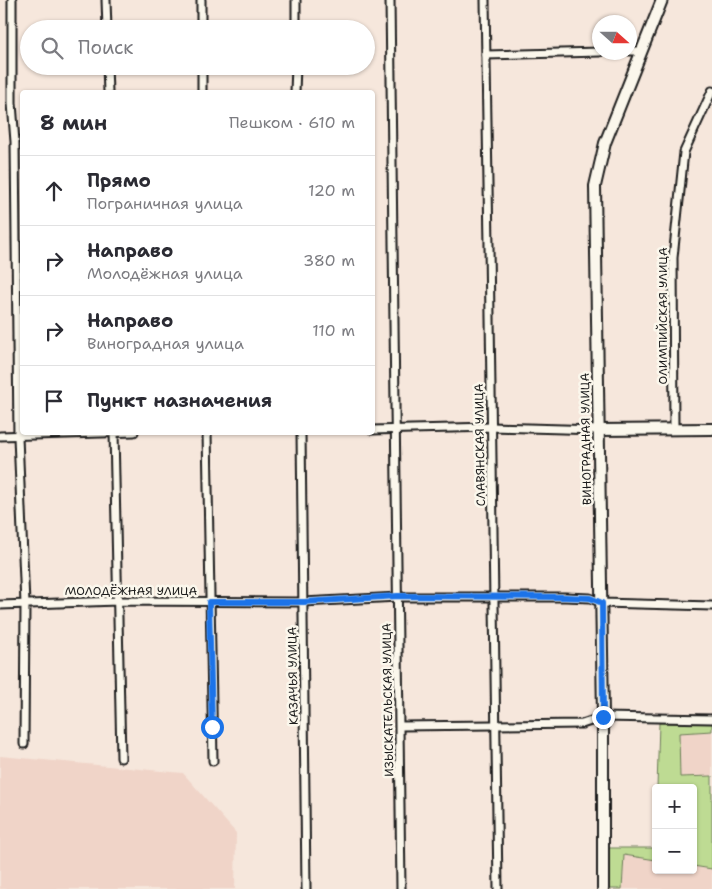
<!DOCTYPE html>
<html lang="ru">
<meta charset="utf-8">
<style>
:root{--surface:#fff;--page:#f7f7f7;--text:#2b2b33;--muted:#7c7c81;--line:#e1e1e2}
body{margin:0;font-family:"Shantell Sans",sans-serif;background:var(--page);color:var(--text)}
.controls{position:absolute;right:15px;bottom:15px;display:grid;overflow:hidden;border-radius:5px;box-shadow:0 1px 4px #0004}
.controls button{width:45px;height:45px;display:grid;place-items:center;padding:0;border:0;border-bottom:1px solid var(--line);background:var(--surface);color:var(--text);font:25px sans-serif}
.compass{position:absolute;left:592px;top:15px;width:45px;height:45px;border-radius:50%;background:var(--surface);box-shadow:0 1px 4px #0004;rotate:111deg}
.stop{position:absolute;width:15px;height:15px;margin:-11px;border:4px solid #1a73e8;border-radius:50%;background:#fff}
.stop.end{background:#1a73e8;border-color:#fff;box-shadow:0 1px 5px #0008}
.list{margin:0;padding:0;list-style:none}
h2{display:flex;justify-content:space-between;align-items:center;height:65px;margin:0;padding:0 20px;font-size:21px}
h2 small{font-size:16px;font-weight:400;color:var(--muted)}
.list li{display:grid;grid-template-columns:32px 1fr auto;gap:15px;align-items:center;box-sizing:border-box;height:70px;padding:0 20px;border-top:1px solid var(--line)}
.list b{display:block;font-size:19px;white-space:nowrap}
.list p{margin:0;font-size:16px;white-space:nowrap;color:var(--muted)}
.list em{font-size:16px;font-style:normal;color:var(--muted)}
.icon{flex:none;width:28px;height:28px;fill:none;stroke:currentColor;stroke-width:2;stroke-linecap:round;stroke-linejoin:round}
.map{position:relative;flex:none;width:712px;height:889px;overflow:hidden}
.search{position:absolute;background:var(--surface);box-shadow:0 1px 4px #0004;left:20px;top:20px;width:355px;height:55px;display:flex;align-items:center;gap:12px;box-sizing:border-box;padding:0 18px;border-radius:28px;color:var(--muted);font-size:19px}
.panel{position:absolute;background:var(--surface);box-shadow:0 1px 4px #0004;left:20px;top:90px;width:355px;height:345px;border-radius:5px}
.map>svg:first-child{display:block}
.built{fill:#f0d4c8}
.green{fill:#bedb93;stroke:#6d7c58}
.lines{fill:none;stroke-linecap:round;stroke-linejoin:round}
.street-casing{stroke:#1c1c1c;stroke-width:11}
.secondary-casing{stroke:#1c1c1c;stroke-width:14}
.street{stroke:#fbf7ec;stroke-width:7}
.secondary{stroke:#fbf7ec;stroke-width:10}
.route{stroke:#1a73e8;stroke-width:6}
.labels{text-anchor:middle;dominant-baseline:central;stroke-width:5;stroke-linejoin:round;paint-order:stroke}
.street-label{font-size:12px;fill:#1c1c1c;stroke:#fbf7ec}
</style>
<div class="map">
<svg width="712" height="889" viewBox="0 0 712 889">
<rect width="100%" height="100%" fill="#f6e7dc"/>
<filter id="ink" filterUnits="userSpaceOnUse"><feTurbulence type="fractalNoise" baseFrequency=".02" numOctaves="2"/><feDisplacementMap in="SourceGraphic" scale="10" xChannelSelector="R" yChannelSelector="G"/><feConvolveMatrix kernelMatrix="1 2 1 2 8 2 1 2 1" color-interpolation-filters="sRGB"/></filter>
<g filter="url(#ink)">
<g class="built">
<polygon points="712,731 712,776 680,777 679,733"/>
<polygon points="0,756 183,773 236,833 235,889 0,889"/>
<polygon points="624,855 656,860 656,870 693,870 693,866 712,869 712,889 622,889"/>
</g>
<g class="green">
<polygon points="659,723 712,723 712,731 679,733 680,777 712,776 712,869 693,866 693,788 657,788"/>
<polygon points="607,848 656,848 656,860 624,855 622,889 608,889"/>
</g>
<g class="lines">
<g class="street-casing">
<g id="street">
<polyline points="12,0 12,103 15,142 18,437 25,604 24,744"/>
<polyline points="106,0 107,29"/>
<polyline points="201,0 201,29"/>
<polyline points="390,0 401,889"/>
<polyline points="485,0 489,246 498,889"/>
<polyline points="296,29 296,0"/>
<polyline points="630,51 642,51"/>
<polyline points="486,55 600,52"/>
<polyline points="107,66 108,92"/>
<polyline points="202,66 202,92"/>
<polyline points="295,92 296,66"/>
<polyline points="674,428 673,258 684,152 712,91"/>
<polyline points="372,430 492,427 598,430"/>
<polyline points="114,432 121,758"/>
<polyline points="207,432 213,761"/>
<polyline points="301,432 306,889"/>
<polyline points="0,436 134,432"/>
<polyline points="0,605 118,601 303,602 398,597 565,597 590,598 602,603 712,606"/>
<polyline points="400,726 582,724 603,717 712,719"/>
</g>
</g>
<g class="secondary-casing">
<g id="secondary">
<polyline points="598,430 712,429"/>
<polyline points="603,889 603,717 595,186 605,143 662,0"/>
</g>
</g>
<use href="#street" class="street"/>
<use href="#secondary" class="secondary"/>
</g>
</g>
<g class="lines" filter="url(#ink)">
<polyline class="route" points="212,727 209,602 304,602 398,596 565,597 590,598 602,603 603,717"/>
</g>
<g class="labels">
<g class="street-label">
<text transform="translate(663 316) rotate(-90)">ОЛИМПИЙСКАЯ УЛИЦА</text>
<text transform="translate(586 439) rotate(-91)">ВИНОГРАДНАЯ УЛИЦА</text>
<text transform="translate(480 445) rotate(-91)">СЛАВЯНСКАЯ УЛИЦА</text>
<text x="131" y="591">МОЛОДЁЖНАЯ УЛИЦА</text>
<text transform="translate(293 676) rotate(-91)">КАЗАЧЬЯ УЛИЦА</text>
<text transform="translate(388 700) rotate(-91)">ИЗЫСКАТЕЛЬСКАЯ УЛИЦА</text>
</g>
</g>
</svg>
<div class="controls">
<button>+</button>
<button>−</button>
</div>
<svg class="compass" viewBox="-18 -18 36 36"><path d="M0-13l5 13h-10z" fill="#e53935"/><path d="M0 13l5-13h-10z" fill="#7c7c81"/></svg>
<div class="stop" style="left:212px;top:727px"></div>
<div class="stop end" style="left:603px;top:717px"></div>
<div class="search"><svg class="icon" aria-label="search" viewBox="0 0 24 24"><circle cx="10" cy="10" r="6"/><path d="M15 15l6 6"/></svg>Поиск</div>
<section class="panel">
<h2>8 мин<small>Пешком · 610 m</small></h2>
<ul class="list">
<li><svg class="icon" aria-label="ahead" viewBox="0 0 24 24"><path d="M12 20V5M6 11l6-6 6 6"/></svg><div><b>Прямо</b><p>Пограничная улица</p></div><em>120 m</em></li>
<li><svg class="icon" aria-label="right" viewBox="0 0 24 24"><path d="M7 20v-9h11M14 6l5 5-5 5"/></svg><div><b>Направо</b><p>Молодёжная улица</p></div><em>380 m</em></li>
<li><svg class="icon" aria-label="right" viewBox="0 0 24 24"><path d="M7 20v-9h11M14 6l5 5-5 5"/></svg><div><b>Направо</b><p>Виноградная улица</p></div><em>110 m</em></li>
<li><svg class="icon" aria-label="arrive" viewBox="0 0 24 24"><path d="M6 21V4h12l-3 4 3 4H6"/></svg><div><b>Пункт назначения</b></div></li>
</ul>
</section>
</div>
